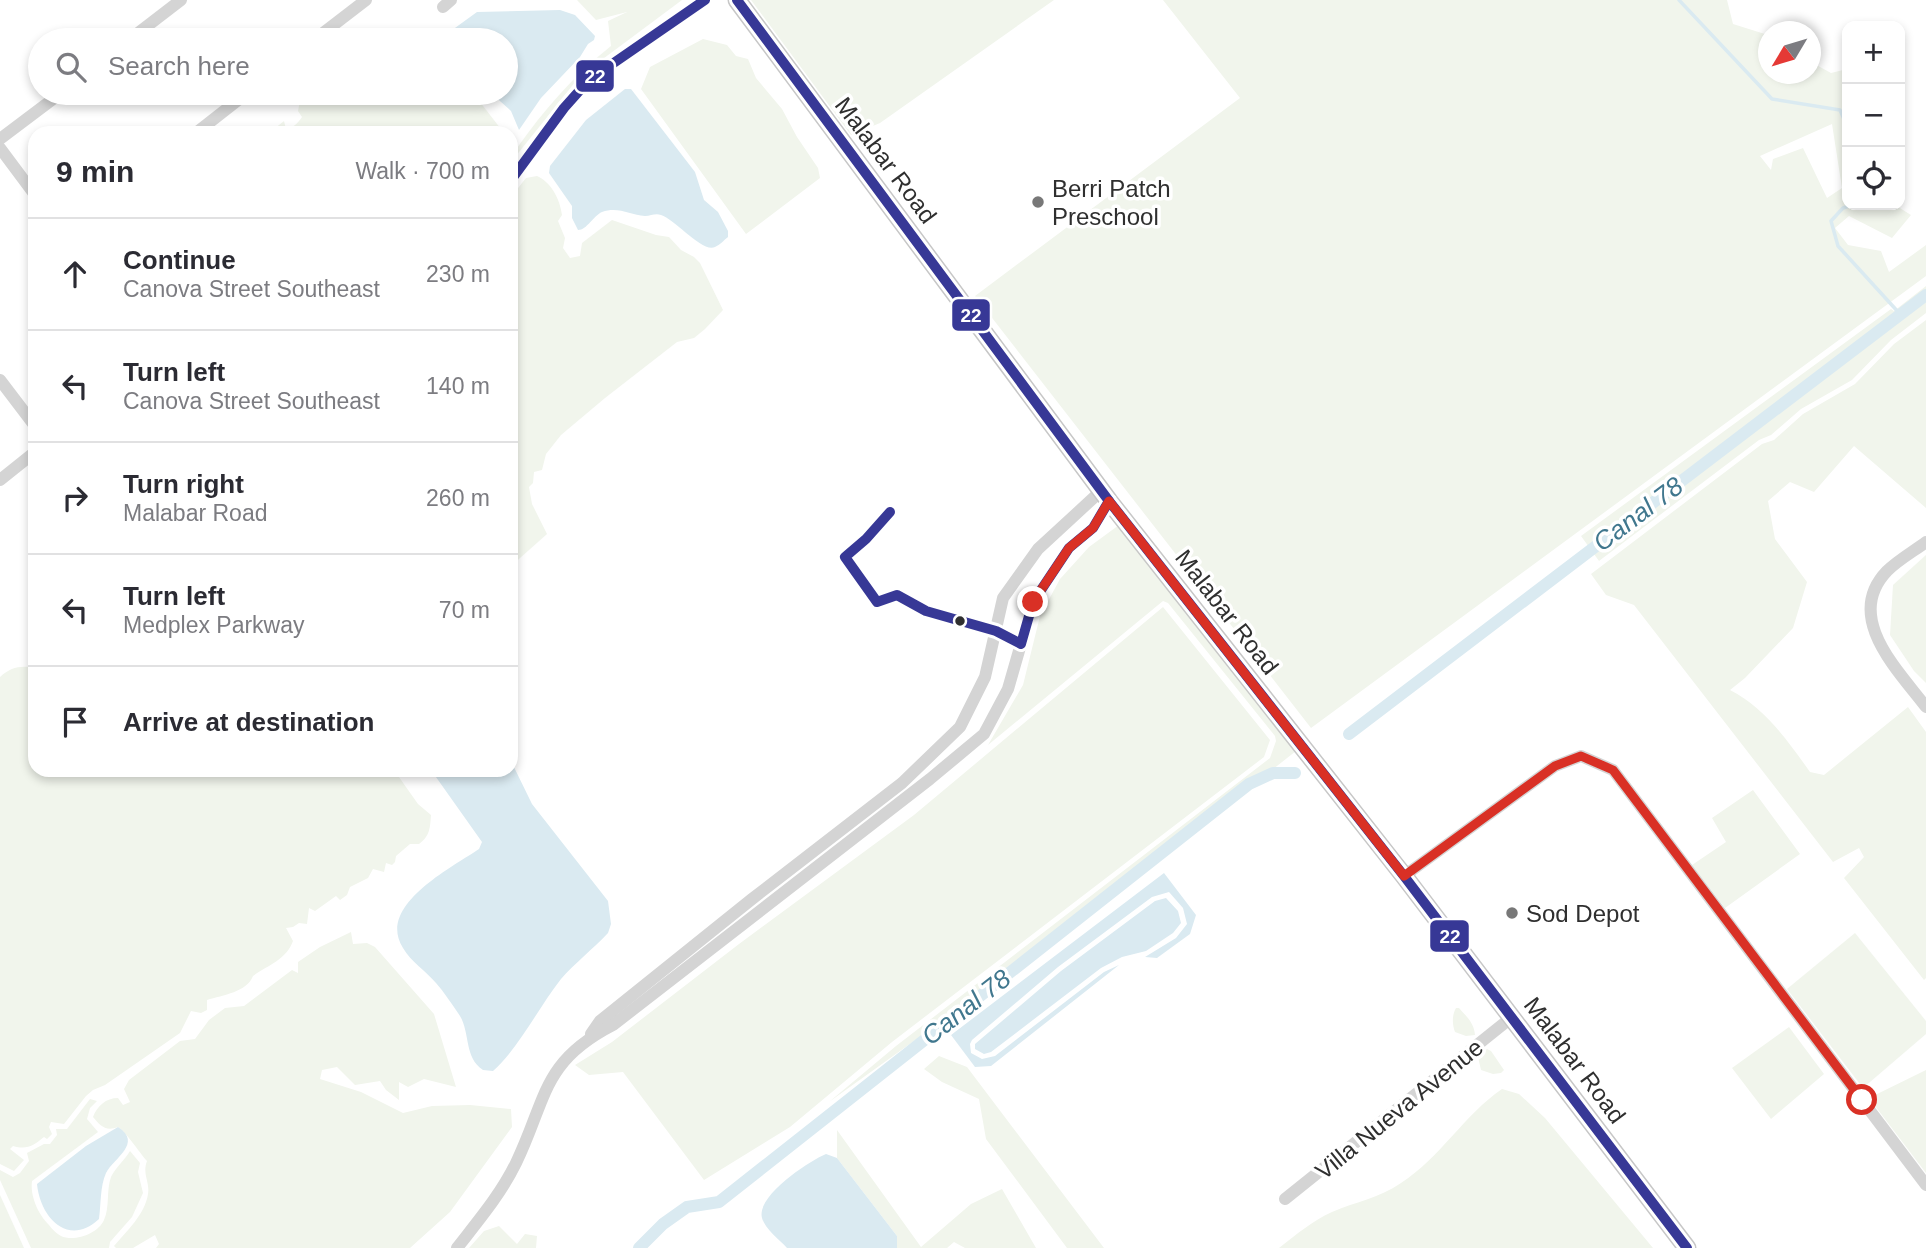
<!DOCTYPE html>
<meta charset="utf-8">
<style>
:root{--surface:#fff;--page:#f2f2f3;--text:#2b2b33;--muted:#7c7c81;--line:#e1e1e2}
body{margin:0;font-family:Helvetica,sans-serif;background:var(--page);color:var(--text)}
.controls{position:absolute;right:21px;top:21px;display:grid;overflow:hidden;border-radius:14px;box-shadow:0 4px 10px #0003}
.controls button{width:63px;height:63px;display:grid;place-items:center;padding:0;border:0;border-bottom:2px solid var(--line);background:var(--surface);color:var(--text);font:35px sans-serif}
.compass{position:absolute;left:1758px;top:21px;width:63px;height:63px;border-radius:50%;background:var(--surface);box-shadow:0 4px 10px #0003;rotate:232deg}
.stop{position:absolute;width:21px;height:21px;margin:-16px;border:5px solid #d93025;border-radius:50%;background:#fff}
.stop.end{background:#d93025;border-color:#fff;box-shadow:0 2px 7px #0008}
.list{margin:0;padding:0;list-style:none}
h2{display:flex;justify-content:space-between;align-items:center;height:91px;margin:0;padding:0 28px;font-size:30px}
h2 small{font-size:23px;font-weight:400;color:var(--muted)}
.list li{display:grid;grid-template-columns:46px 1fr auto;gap:21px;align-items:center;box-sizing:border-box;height:112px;padding:0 28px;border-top:2px solid var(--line)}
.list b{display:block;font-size:26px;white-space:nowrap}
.list p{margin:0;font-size:23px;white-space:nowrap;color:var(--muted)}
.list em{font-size:23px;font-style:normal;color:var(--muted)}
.icon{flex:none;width:38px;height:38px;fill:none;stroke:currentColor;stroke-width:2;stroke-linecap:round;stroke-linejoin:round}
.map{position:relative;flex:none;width:1926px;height:1248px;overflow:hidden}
.search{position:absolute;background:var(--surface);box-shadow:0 4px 10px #0003;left:28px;top:28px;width:490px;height:77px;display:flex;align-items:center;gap:18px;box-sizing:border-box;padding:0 24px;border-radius:38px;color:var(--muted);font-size:26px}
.panel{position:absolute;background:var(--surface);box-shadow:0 4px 10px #0003;left:28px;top:126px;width:490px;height:651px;border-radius:21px}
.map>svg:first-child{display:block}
.green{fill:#f1f5ec;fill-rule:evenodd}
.water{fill:#daeaf1}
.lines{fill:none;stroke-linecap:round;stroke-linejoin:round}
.stream{stroke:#daeaf1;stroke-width:3.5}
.canal{stroke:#daeaf1;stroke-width:12}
.street{stroke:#d4d4d4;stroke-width:12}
.primary{stroke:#c7c7c7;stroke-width:19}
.bus-1-casing{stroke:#fff;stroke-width:16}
.bus-1{stroke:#373896;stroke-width:10}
.route{stroke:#d93025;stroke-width:9}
.poi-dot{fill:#787878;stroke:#fff;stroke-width:2.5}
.bus-dot{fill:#2f2f2f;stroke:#fff;stroke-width:2.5}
.labels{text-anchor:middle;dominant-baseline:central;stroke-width:7;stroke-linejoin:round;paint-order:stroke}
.street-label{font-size:24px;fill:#2f2f2f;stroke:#fff}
.poi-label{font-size:24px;fill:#2f2f2f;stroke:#fff;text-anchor:start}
.water-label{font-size:26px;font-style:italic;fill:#40778e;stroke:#fff}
.line-badge{stroke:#fff;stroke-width:2.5}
.badge-label{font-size:19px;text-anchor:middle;font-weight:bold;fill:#fff}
</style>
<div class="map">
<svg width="1926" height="1248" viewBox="0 0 1926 1248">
<rect width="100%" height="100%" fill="#fff"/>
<g class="green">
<path d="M577,0H682L580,76L511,162V141L517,148C544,110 574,75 611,46L608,21L627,12L596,20Z"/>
<polygon points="751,0 1054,0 880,123 851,135"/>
<path d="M1163,0H1727L1733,24L1768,35L1769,74H1811V62L1831,73L1847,69V205H1895L1911,215L1892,238L1849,216L1835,228L1848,245L1881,251L1889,272L1926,245V276L1311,728L975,296L1240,98ZM1832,124L1842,188L1827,198L1803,148L1773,159L1771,170L1760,156Z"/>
<polygon points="703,39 727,45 736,56 748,59 756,78 782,109 797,137 818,168 820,178 746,234 641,89 650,67"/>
<path d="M313,93H473L504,133H269L284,121L286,129C293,128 298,123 302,117L298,111L300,101Z"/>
<path d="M537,176C551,182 560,199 562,215L558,221L565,238L563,248L570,258L580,256L582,243L612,220L656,235L669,237L681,250L694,257L700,263L723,310L705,329L694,338L677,342L605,398L561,435L546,454L542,470L534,472L533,483L529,487L532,504L547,534L511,566V363L515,344L511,333V197L526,178Z"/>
<polygon points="1926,286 1926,313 1891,340 1852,380 1801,409 1771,435 1759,440 1599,561 1581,536 1891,309 1894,311"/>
<path d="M1926,320V508L1854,446L1814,492L1790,482L1768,501L1775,539L1807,582L1793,628L1745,678L1730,690C1765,708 1788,741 1810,772L1824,775L1908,707L1926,732V978L1924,980L1844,878L1864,857L1859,848L1833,862L1634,605L1606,595L1591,574L1762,444L1774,440L1803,414L1855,384L1894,344Z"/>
<polygon points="1119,525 1296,751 1107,900 1106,899 1099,903 1042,949 829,1102 896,1046 1270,758 1276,741 1275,736 1168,603 1163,601 988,745 1023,685 1040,616 1060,579 1089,547"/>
<polygon points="1926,555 1926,683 1914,671 1890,635 1893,585"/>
<polygon points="1163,607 1270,740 1264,757 892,1042 790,1127 704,1180 623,1072 589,1075 575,1065 612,1042 739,944 914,815"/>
<path d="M35,657V770H394L418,804L431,815C430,828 430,836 419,844H410L396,856L395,862L392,865L386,863L384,872L373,869L368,878L350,887L347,895L340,900L336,896L315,911L309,908L307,924L299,923L293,927L286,928L293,941C286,960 268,965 253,976C247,992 223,995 207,1000V1010L201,1013L191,1011L180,1033L105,1085L93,1090L86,1096L64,1124L51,1122L49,1127L52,1134L47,1139L44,1137C33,1146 27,1150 13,1146L10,1149L24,1160L14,1171L0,1164V677C10,668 17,666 30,667Z"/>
<polygon points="1753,790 1800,854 1725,908 1692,865 1726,842 1712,818"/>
<path d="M351,932L353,944L367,943L375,947L434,1014L456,1087L424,1079L408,1087L399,1082V1100L386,1090L380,1081L355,1085L337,1067L322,1070L320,1079L361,1092L403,1113L432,1106L470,1105L511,1109L512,1127L450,1212L410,1248H156L159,1244L155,1235L133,1248H116L114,1246C127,1231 145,1214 148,1194C150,1182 142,1174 147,1161C139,1152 126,1132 118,1127C105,1132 100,1125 93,1117C97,1106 106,1098 118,1098L123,1105L130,1102L124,1089L129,1080L180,1041L195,1039L209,1020L225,1008L244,1006L292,970L298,973V962L320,947Z"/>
<polygon points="1855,933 1926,1021 1926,1034 1863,1088 1787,989"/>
<path d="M1456,1008H1459C1467,1017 1474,1023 1475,1035L1466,1036L1455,1032C1452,1024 1452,1015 1456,1008Z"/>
<polygon points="1789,1027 1824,1074 1771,1119 1732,1068"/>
<polygon points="1487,1049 1491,1051 1504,1070 1501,1073 1493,1074 1481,1070 1478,1057"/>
<polygon points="939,1056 967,1067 1104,1248 1067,1248 986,1139 979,1099 942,1082 924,1069"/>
<polygon points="1926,1070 1926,1173 1869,1098"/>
<path d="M1502,1089L1519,1094L1545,1118L1653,1248H1279C1297,1234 1312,1221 1332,1212C1355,1202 1379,1198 1401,1183C1441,1157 1464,1115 1502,1089Z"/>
<path d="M90,1099L97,1101L90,1108L87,1119L98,1132L32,1181C30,1196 38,1214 49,1225C52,1229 57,1234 61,1236C74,1242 98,1234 104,1220C110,1207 106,1191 111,1177C115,1168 125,1160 130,1151L140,1163L138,1172L143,1193L132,1217L110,1242L109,1248H31L0,1180V1170L13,1177L20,1173L29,1161L27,1153L44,1144H50L57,1135L56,1129H67Z"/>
<polygon points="837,1130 921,1247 971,1204 1002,1189 1036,1248 965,1248 954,1242 947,1248 897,1248 897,1236 837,1158"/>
<polygon points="0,1195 24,1248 0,1248"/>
<polygon points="499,1226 517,1244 525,1234 537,1236 536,1248 469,1248 484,1231"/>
</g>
<g class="water">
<polygon points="560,10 575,15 595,36 594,40 588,44 580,57 541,98 519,130 511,111 491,93 506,93 506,40 451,40 448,33 477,12"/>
<path d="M625,89H631L695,172L704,200L718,212L728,231V237C724,240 720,245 715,247C702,253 675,219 661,215C655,213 651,216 645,216C630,215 618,206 602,212C593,216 587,230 578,230L572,218V206L549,173L550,166L586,120Z"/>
<path d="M511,761L532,804L608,901L611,924L608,933C593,949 575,963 561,979C539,1007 518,1049 493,1071L483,1070C463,1057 471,1030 458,1013C451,1003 444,992 436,983C426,971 411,962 403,948C376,906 451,868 479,849L482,842L431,770H511Z"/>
<polygon points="1164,873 1196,915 1190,934 1157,958 1145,957 1176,938 1187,924 1183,908 1169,892 1152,897 1058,967 972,1040 970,1044 971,1053 982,1059 995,1056 1104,972 1119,965 991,1066 975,1067 951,1035"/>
<polygon points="1166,898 1178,911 1181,923 1173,933 1146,951 1122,957 1101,968 991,1052 984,1054 975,1049 975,1044 1061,971 1155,901"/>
<path d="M118,1127C143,1143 114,1158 106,1173C100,1186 101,1205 99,1219C68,1248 40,1217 37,1184L86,1146Z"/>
<path d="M826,1154L837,1158L897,1236V1248H787C780,1240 765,1229 762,1218C756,1196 809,1161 826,1154Z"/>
</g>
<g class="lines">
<g class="stream">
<polyline points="1679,0 1772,99 1840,110 1847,126"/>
<polyline points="1852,205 1843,208 1831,221 1838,246 1900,314"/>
</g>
<g class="canal">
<polyline points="1349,734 1926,295"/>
<polyline points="639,1248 663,1224 687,1207 719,1202 1249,784 1273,773 1295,773"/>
</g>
<g class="street">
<polyline points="443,7 451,0"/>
<polyline points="129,40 181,0"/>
<polyline points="314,40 366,0"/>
<polyline points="196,133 247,93"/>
<polyline points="0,139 61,93"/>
<polyline points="0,148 35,195"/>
<polyline points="0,380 35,426"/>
<polyline points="0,480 35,452"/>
<path d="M1926,542C1914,551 1898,560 1887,571C1843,617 1898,670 1926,707"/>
<polyline points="1404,876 1555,766 1581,756 1613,770 1926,1185"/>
<polyline points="591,1034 600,1021 752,899 902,783 960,727 985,677 1003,598 1038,549 1102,490"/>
<polyline points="1285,1199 1512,1017"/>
<path d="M457,1248C478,1221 501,1194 516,1163C547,1099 541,1062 613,1025L930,779L984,734L1008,689L1033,602L1069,548L1093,528L1109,501"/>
</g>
<polyline class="primary" points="737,0 1109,501 1404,876 1687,1248"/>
<g class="bus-1-casing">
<g id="bus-1">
<polyline points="737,0 1109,501 1404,876 1687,1248"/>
<polyline points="511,180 564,108 589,80 705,0"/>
<polyline points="890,512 866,539 845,557 877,602 897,595 926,611 996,631 1021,644 1033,602 1069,548 1093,528 1109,501"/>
</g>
</g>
<use href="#bus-1" class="bus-1"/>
</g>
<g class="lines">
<polyline class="route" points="1033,602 1069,548 1093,528 1109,501 1404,876 1555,766 1581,756 1613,770 1862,1100"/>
</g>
<g class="poi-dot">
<circle cx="1038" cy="202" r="7"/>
<circle cx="1512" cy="913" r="7"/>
</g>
<circle class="bus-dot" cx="960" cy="621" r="6"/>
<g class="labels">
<g class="street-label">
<text transform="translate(886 160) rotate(53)">Malabar Road</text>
<text transform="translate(1227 612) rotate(52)">Malabar Road</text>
<text transform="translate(1575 1060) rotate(53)">Malabar Road</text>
<text transform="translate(1399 1109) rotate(-39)">Villa Nueva Avenue</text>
</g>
<g class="poi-label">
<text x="1052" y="188">Berri Patch<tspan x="1052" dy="28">Preschool</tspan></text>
<text x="1526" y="913">Sod Depot</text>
</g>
<g class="water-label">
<text transform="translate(1638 514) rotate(-37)">Canal 78</text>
<text transform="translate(966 1007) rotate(-38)">Canal 78</text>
</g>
</g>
<g class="line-badge">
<rect x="575" y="59" width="40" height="34" rx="7" fill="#373896"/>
<rect x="951" y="298" width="40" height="34" rx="7" fill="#373896"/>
<rect x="1429" y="919" width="41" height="34" rx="7" fill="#373896"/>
</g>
<g class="badge-label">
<text x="595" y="83">22</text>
<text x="971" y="322">22</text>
<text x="1450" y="943">22</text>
</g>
</svg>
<div class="controls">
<button>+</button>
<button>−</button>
<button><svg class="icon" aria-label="locate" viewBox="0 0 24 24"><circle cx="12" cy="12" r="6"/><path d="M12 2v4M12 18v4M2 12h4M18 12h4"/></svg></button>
</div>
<svg class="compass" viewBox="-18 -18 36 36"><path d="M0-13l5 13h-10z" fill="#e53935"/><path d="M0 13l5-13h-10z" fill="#7c7c81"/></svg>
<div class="stop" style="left:1862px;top:1100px"></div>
<div class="stop end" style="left:1033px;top:602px"></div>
<div class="search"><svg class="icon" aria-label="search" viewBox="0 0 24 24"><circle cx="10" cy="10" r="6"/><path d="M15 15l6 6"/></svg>Search here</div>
<section class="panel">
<h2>9 min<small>Walk · 700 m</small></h2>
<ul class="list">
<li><svg class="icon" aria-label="ahead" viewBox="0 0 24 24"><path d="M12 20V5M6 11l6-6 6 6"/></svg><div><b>Continue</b><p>Canova Street Southeast</p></div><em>230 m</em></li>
<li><svg class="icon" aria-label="left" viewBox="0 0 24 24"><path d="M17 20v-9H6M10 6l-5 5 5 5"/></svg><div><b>Turn left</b><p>Canova Street Southeast</p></div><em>140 m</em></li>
<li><svg class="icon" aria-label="right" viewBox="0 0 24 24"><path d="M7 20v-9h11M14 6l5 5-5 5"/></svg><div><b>Turn right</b><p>Malabar Road</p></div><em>260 m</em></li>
<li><svg class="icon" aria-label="left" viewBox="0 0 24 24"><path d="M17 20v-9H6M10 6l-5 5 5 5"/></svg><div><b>Turn left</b><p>Medplex Parkway</p></div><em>70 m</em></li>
<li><svg class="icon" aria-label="arrive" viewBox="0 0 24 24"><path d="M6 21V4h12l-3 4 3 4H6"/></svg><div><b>Arrive at destination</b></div></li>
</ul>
</section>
</div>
